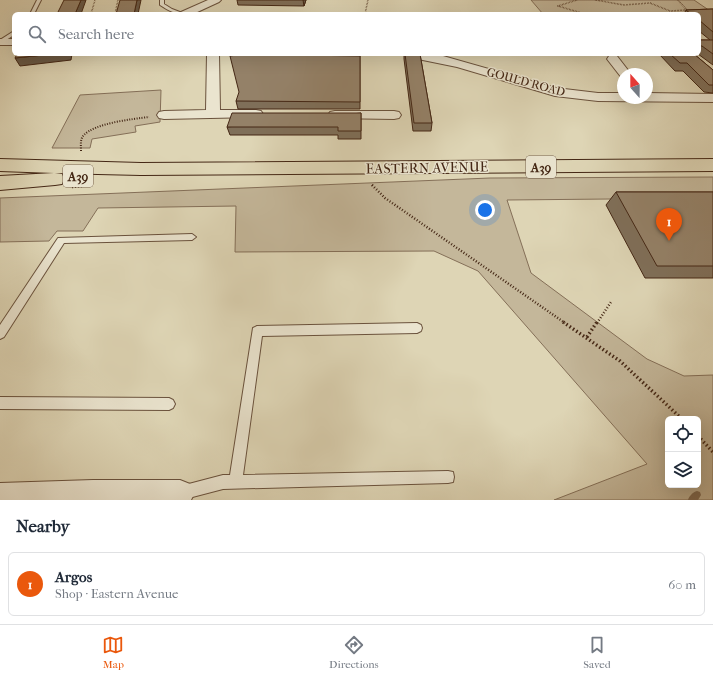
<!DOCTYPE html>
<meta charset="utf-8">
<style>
:root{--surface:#fff;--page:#f6f6f7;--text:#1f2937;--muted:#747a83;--line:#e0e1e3;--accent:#ea580c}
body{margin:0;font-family:"IM FELL French Canon",serif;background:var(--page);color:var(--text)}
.controls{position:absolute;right:12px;bottom:12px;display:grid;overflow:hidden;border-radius:6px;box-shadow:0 4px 16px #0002}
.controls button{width:36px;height:36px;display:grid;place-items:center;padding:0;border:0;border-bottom:1px solid var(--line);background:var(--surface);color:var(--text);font:20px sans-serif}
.compass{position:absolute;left:617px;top:68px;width:36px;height:36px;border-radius:50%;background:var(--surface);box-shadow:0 4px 16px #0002;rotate:339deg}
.you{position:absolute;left:485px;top:210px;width:14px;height:14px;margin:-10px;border:3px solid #fff;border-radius:50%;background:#1a73e8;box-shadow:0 0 0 6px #1a73e833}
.badge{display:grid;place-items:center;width:26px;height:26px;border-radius:50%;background:var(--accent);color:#fff;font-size:13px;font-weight:700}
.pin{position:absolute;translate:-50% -33px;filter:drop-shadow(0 1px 2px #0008)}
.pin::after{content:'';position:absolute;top:21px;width:14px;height:12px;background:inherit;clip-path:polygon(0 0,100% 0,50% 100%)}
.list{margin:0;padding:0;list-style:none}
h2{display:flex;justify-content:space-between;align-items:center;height:52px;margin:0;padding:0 16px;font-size:17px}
h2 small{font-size:13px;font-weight:400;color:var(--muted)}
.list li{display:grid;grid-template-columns:26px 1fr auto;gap:12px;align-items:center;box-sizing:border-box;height:64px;margin:0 8px 8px;padding:0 8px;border:1px solid var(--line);border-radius:6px}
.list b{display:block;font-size:15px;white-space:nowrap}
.list p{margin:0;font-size:13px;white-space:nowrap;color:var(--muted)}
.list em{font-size:13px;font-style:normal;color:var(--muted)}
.icon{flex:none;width:22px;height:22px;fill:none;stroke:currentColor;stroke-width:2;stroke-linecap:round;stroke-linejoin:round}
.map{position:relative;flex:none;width:713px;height:500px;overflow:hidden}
.search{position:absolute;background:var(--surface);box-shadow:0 4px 16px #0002;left:12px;right:12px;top:12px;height:44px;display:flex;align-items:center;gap:10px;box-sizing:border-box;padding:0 14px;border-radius:6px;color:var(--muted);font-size:15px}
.sheet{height:124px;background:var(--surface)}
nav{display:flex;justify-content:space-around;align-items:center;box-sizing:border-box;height:56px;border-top:1px solid var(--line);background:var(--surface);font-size:11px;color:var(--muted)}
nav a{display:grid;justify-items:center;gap:2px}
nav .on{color:var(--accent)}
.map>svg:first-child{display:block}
.green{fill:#c4b79a;stroke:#846f58;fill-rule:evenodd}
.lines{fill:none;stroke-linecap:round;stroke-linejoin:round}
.stream{fill:#816c55;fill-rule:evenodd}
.lane-casing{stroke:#6a523d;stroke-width:2}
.street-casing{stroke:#6a523d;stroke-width:2}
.primary-casing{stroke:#442715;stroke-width:2}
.path-far3{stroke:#442715;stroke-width:1.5;stroke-dasharray:0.5 1;stroke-linecap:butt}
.path-far2{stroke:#442715;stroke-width:2;stroke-dasharray:1 1.5;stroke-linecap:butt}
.path-far1{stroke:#442715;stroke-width:2.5;stroke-dasharray:1 2;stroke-linecap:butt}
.path{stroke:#442715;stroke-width:3.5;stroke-dasharray:1.5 2.5;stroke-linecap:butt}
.lane{fill:#eae4cf;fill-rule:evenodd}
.street{fill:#eae4cf;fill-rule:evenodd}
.primary{fill:#ded5b5;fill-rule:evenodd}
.wall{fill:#7f6f59;stroke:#442715}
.shaded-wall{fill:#685a49;stroke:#442715}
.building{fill:#948168;stroke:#442715}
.labels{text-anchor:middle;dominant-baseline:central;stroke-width:3;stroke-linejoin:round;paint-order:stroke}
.far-street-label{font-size:12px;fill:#442715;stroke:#eae4cf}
.shield{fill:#eae4cf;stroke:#76604d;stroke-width:1}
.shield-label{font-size:13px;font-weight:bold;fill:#442715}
.street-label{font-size:14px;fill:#442715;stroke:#eae4cf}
</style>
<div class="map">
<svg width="713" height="500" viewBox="0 0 713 500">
<rect width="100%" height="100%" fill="#ded5b5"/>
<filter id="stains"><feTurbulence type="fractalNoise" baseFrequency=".005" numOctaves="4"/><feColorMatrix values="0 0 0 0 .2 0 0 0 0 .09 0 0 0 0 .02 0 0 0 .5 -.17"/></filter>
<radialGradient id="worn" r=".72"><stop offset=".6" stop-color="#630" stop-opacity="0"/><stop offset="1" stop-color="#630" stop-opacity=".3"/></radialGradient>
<g class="green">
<polygon points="531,0 694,0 713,13 543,14"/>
<polygon points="161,90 160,122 135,126 136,132 92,139 90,148 52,148 80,95"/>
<path d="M713,177V198L507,200L531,273L647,359L684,376L713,375V500H554L647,464L478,271L434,251L235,252L236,206L98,208L83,231H57L49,241L0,242V198L490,178ZM668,419H698V485H668Z"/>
</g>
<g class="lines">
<path class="stream" d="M697,491L700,492L701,495L698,500H688C689,496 693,492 697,491Z"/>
<g class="lane-casing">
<g id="lane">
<polygon points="37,0 41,0 34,14 30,14"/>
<path d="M160,0H164V4L172,9L185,14C175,14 169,11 160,5Z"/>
<polygon points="14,31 14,35 0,44 0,40"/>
<polygon points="192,234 196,237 192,240 64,243 4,337 0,339 0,325 58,238"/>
<polygon points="417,323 421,325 422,328 421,331 417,333 262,336 243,475 448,471 453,472 454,477 453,482 448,483 223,489 181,500 176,498 174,493 176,488 181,486 223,475 230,475 253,328 257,326"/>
<polygon points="0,397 169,398 173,400 175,404 173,408 169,410 0,409"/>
</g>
</g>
<g class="street-casing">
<g id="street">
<polygon points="208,0 221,0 219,2 193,14 180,14 181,12"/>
<rect x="0" y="39" width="14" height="6"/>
<polygon points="207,54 219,54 220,110 256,110 261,111 263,114 261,117 164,119 159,118 157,115 159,112 164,111 206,110"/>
<polygon points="406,54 436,54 556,88 598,93 623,93 623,98 647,98 647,93 713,94 713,102 598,101 555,96 457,67 408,57"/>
<polygon points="613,55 617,56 631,74 623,74 623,77 621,77 607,59 609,56"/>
<polygon points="335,111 394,111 399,112 401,115 399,118 394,119 330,118 328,115 330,112"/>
<polygon points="93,480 180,480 190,484 194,494 191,500 0,500 0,483"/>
</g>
</g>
<g class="primary-casing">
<polygon id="primary" points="0,159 141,163 713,159 713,171 141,175 55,173 62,174 64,179 62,184 55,185 0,190 0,176 54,173 0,171"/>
</g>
<g class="path-far3">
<polyline points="577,0 558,6 585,14"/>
<polyline points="595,0 624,5 650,3 670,11 685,10 686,9 678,0"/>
<polyline points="91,14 95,0"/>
<polyline points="115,14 118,0"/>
<polyline points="365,14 368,0"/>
</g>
<g class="path-far2">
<path d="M81,151C81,146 80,140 83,136C94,123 133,119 149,117"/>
<polyline points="372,185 373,186"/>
</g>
<g class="path-far1">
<polyline points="372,185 385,198 565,323"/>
<polyline points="72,187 83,186"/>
<polyline points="597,323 611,302"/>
</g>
<g class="path">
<polyline points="563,322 620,361 682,419"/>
<polyline points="587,337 597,322"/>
<polyline points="698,436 713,452"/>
</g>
<use href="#lane" class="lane"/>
<use href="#street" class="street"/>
<use href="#primary" class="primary"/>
</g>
<g class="wall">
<polygon points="237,0 306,0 304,6 238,5"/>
<polygon points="713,9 713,65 698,54 699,54 699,40 710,40 699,31 699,14 684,14 686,10"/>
<polygon points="404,54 420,54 432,123 431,131 413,131 404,59"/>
<polygon points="659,54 694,54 713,70 713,93 704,92 683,71 675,71"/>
<polygon points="360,56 360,109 238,109 236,101"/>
<polygon points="361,113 361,139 338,139 338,135 230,135 227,127"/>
<polygon points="616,192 713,192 713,278 645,278 606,205"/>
</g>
<g class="shaded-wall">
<polygon points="81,0 86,0 81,14 75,14"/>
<polygon points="137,0 141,0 138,14 134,14"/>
<polygon points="303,0 306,0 304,6"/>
<polygon points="53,54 72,54 71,60 20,66 15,58"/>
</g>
<g class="building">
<polygon points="64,0 81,0 75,14 57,14"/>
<polygon points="120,0 137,0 134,14 116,14"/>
<polygon points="713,9 713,32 699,20 699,14 691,14 686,10"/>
<polygon points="699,40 713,40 713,54 702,46 699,46"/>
<polygon points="17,54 53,54 15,58"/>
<polygon points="244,54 360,56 360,102 236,101 239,92 230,56"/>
<polygon points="405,54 420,54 432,123 414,123"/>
<polygon points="670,54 694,54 713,70 713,85 709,85 687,63 680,63"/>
<polygon points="232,113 361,113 361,131 338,131 338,127 227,127"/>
<polygon points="616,192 713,192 713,266 657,266"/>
</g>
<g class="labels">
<g class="far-street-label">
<text transform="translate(526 82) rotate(15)">GOULD ROAD</text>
</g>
<g class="shield">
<rect x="526" y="156" width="30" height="22" rx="3"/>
<rect x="63" y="165" width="30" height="22" rx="3"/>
</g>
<g class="shield-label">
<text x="541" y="167">A39</text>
<text x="78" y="176">A39</text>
</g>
<g class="street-label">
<text transform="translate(427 168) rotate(-1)">EASTERN AVENUE</text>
</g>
</g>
<rect width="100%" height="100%" filter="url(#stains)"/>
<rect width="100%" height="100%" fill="url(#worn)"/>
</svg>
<div class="controls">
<button><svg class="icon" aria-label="locate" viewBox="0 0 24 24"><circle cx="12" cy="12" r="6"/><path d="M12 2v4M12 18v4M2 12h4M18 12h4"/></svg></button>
<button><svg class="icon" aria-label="layers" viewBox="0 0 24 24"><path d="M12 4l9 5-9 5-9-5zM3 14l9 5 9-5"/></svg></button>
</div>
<svg class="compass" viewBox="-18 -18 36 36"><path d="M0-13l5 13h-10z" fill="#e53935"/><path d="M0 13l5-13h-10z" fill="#747a83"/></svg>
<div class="you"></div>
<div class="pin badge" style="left:669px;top:241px">1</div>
<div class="search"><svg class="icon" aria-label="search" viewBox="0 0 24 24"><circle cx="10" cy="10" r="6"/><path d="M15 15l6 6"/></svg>Search here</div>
</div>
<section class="sheet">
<h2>Nearby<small></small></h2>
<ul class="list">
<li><span class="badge">1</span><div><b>Argos</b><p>Shop · Eastern Avenue</p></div><em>60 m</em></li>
</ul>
</section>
<nav>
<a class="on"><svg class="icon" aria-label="map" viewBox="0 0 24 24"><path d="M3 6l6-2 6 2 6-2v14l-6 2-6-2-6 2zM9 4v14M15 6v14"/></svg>Map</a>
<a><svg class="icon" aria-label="directions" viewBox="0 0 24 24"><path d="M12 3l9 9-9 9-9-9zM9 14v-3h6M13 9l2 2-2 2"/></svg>Directions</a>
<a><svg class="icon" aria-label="saved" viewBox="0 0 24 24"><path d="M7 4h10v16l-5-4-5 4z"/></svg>Saved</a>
</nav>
